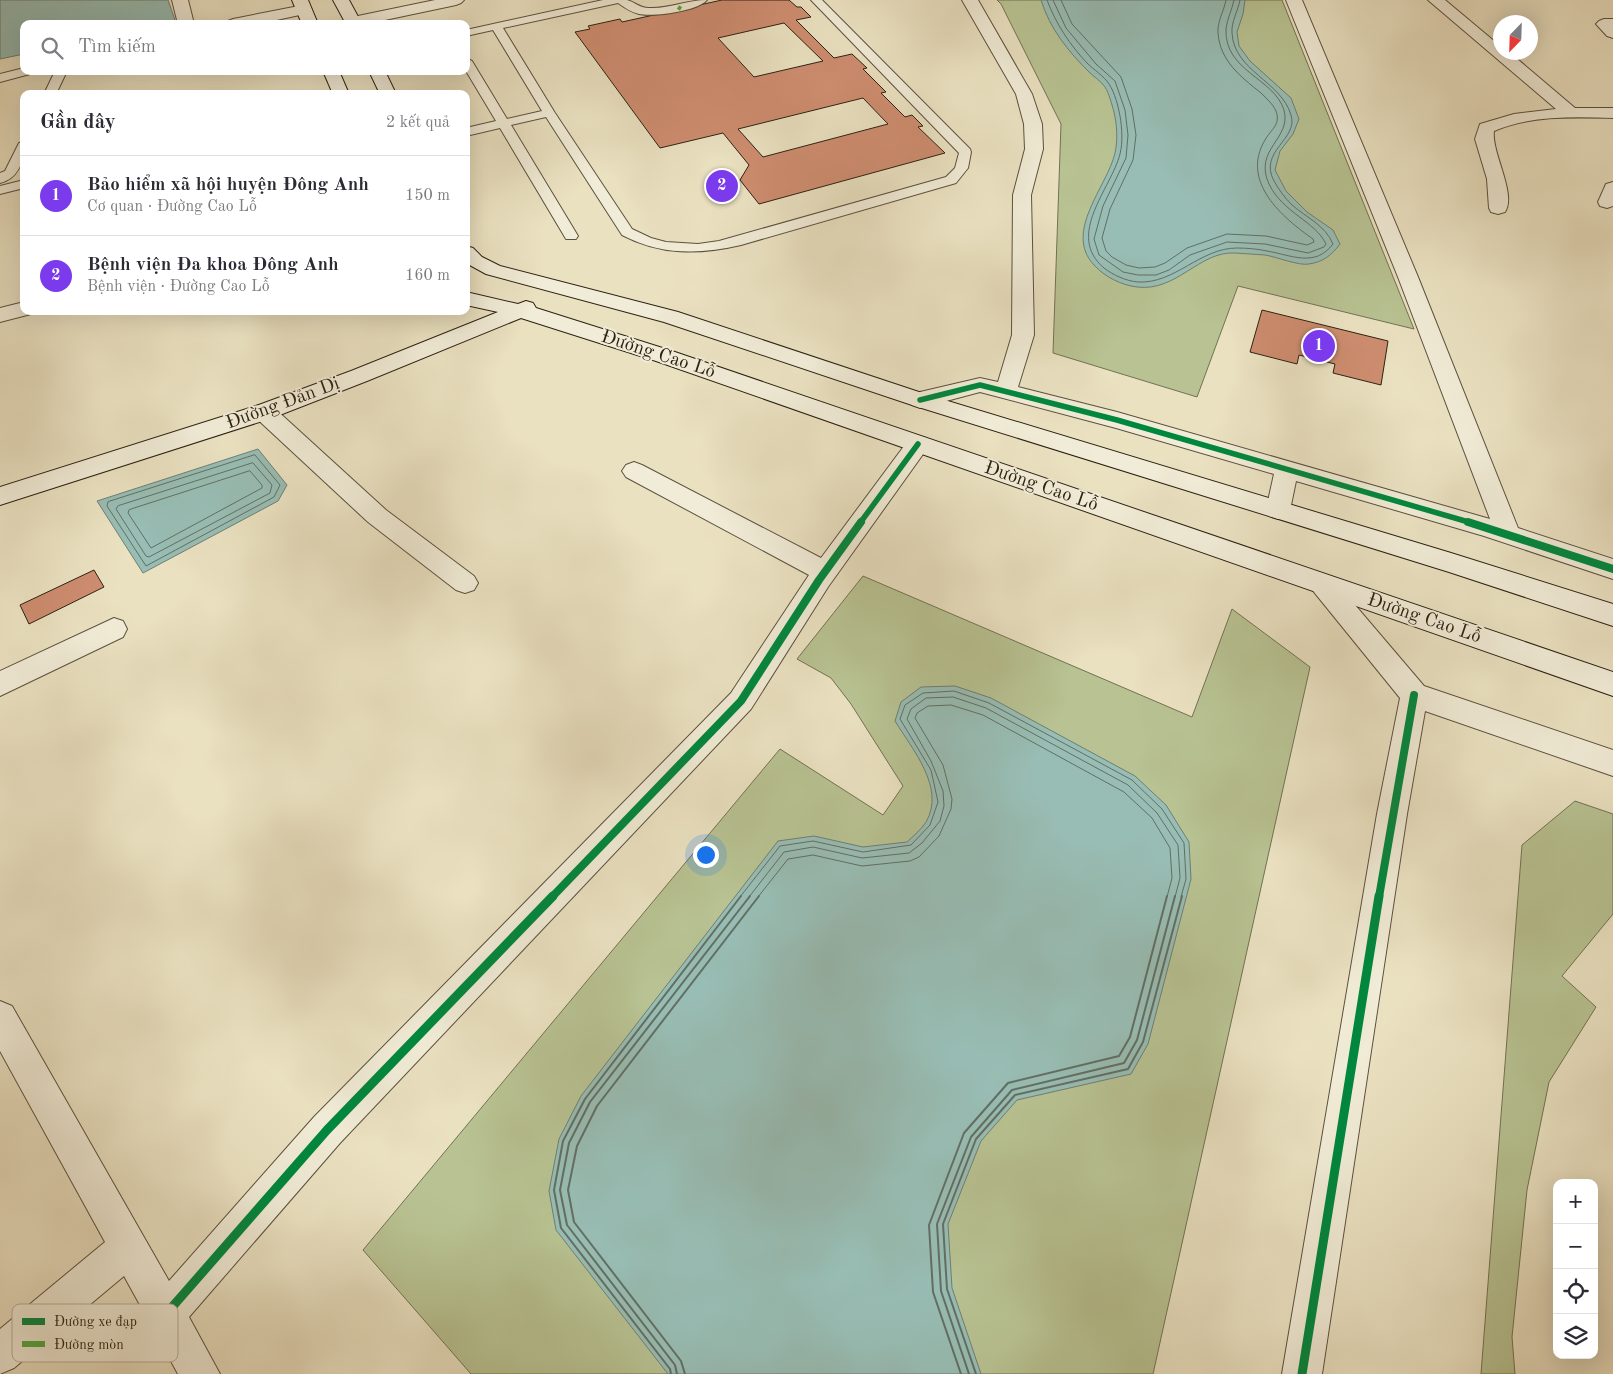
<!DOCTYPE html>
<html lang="vi">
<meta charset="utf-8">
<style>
:root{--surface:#fff;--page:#f7f7f7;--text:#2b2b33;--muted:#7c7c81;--line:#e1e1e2;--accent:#7c3aed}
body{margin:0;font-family:"Old Standard TT",serif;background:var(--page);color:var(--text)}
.controls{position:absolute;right:15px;bottom:15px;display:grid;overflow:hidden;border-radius:10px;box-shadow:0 5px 20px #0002}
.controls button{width:45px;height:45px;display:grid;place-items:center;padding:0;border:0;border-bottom:1px solid var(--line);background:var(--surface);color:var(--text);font:25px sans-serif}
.compass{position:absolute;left:1493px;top:15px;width:45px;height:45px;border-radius:50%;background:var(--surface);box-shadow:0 5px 20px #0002;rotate:203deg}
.you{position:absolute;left:705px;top:854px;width:18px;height:18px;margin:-12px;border:4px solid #fff;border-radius:50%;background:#1a73e8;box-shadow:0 0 0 8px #1a73e833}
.badge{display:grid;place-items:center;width:32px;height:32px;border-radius:50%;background:var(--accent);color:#fff;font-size:16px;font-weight:700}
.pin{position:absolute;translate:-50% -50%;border:2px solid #fff;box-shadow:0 1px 5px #0006}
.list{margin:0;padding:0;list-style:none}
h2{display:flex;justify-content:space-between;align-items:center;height:65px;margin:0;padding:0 20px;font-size:21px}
h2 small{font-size:16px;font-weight:400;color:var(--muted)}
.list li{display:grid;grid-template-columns:32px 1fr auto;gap:15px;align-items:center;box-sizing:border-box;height:80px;padding:0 20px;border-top:1px solid var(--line)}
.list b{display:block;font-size:19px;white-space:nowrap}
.list p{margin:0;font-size:16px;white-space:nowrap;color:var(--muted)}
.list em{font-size:16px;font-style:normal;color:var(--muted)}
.icon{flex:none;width:28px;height:28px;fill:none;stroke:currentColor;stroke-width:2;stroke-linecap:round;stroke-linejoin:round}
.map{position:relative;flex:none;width:1613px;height:1374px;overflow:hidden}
.search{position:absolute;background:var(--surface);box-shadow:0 5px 20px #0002;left:20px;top:20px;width:450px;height:55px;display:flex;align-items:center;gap:12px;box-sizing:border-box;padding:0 18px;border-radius:10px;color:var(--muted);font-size:19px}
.panel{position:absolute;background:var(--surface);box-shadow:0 5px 20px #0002;left:20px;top:90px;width:450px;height:225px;border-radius:10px}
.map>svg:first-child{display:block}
.green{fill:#b8c292;stroke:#727252}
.water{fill:#98bdb4;stroke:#6d7f73}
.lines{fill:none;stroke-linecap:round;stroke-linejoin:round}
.shore-far1{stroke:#626f63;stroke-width:1}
.shore{stroke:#626f63;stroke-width:2}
.building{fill:#ce8d70;stroke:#2d2112;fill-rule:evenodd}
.lane-casing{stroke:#5c513e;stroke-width:2}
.street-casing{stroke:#5c513e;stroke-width:2}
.secondary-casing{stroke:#2d2112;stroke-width:2}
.lane{fill:#f1ecd7;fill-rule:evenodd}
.street{fill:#f1ecd7;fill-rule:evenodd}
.secondary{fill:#f1ecd7;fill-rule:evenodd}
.quiet{stroke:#54aa42;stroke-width:4;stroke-dasharray:8 4;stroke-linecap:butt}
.cycleway-far2-casing{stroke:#f1ecd7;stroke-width:8}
.cycleway-far1-casing{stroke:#f1ecd7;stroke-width:11}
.cycleway-casing{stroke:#f1ecd7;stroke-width:12}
.cycleway-far2{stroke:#00873e;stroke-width:5.5}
.cycleway-far1{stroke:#00873e;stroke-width:8}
.cycleway{stroke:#00873e;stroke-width:9}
.labels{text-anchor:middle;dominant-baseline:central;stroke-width:4;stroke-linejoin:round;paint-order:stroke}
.street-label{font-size:19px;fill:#2d2112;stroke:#f1ecd7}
.key{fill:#f1ecd7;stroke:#b6af9c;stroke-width:1}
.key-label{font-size:14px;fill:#2d2112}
</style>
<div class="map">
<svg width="1613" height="1374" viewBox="0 0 1613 1374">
<rect width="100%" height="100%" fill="#eae1c1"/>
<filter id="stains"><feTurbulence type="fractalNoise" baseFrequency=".004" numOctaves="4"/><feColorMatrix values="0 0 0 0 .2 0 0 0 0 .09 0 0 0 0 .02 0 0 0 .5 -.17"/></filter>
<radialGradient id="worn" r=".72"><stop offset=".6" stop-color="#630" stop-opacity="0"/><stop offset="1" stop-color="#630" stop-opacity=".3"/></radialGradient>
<g class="green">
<polygon points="997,0 1282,0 1414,329 1238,286 1197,397 1053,353 1061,124 1001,4"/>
<polygon points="863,576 1192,717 1232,609 1310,667 1153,1374 471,1374 363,1250 780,749 883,815 903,786 851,704 831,678 797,659"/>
<polygon points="1575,801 1613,814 1613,914 1562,976 1596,1007 1549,1082 1527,1190 1512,1337 1515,1374 1481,1374 1522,845"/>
</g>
<g class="water">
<polygon points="0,0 168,0 175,20 158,24 24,24 24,54 0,59"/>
<path d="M1041,0H1245L1243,14L1237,32L1239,46L1250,61L1291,98L1299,119L1293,134L1280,151L1275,170L1286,191L1307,212L1333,230L1340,244C1332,255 1323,262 1309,264C1299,266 1277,257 1265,255C1255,254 1245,254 1235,253C1199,251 1177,292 1137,287C1121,285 1105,277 1094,265C1063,232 1107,187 1115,153C1118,140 1117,125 1114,112C1112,105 1109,93 1105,87C1101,81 1094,77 1089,72C1068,51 1050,29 1041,0Z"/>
<polygon points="258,449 287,485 278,501 143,573 97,501"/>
<path d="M955,686L991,698L1135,776L1166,805L1189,842L1191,879L1148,1044L1131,1074L1017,1100L981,1141L948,1224L952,1288L981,1374H668L556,1230L549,1191L559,1139L581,1096L778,841L814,836L863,847L907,842C913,836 921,830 926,822C946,788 912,749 895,721L901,702L921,687Z"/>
</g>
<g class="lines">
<g class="shore-far1">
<path d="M1047,0C1056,24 1070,45 1087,63C1094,70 1104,76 1109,84C1115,93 1118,106 1120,116C1122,128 1123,142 1120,154C1111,189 1065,235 1104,268C1113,275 1126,281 1138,282C1175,284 1200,248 1237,248C1247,248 1258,249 1267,251C1291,255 1315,268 1333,244C1325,225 1307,218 1292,205C1285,198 1279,190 1274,181C1258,151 1299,139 1291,115C1281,81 1234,71 1232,33C1231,22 1238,11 1240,0"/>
<path d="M1053,0L1066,28L1096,64L1115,81L1125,110L1128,135L1126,158L1103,206L1094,239L1099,255L1123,272L1138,275H1156L1169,270L1190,255L1227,242L1265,244L1308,253L1324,247L1326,244C1315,221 1283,213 1269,184C1253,149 1292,139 1284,110C1274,78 1224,71 1226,29C1227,19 1232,10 1234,0"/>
<path d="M1061,0L1072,24L1121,77L1132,109L1136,135L1133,160L1110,209L1102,238L1106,251L1112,257L1126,265L1139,268L1155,267L1165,263L1187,248L1227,234L1266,236L1307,245L1314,242L1313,239C1283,218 1240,182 1265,140C1271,129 1281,125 1276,111C1273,104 1266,98 1261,93C1241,77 1220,61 1218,33C1217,22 1224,11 1226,0"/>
<polygon points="255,455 280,485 274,497 146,566 107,506 108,502"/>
<polygon points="253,463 272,485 270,493 149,557 146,556 116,509 118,506"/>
<polygon points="250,471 262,485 262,488 151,548 128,513 129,510"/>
<polyline points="740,897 780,846 813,841 863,852 911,845 930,825 938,802 931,770 900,719 905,705 923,693 954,691 989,703 1132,780 1162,809 1184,843 1186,879 1181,897"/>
<polyline points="749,897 784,852 813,847 862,858 909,853 922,843 940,821 944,806 943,791 931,761 907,719 911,709 926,698 953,697 986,708 1128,785 1157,813 1178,845 1180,878 1175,897"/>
<polyline points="758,897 788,859 813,855 862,866 910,861 919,857 939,836 951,809 952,799 943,765 915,718 917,713 928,706 951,705 983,715 1124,792 1152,818 1170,848 1172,878 1167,897"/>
</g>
<g class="shore">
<polyline points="671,1374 670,1369 561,1228 554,1190 563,1141 585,1099 741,896"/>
<polyline points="677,1374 675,1365 567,1225 560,1190 569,1143 590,1102 750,896"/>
<polyline points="685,1374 681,1361 574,1222 568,1190 577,1146 597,1106 759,896"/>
<polyline points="961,1374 933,1292 929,1225 964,1133 1008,1083 1119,1056 1130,1037 1167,896"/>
<polyline points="969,1374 941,1291 937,1224 971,1137 1012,1090 1124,1063 1137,1040 1175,896"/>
<polyline points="976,1374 947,1289 943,1224 976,1139 1015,1095 1128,1069 1143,1042 1182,896"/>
</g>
</g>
<g class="building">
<path d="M722,0H789L797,7H801L811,17L796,20L834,58L852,54L867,68L863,69L886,92L881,93L905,117L912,115L923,126L918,127L945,153L759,204L740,180L749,165L723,133L660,148L575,32L590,29L588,26L620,19L622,22ZM784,23L823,61L754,77L718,38ZM863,98L888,124L763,157L738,129Z"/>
<polygon points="1262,310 1388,341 1381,385 1333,373 1335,364 1299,355 1297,364 1250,352"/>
<polygon points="94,570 104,587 29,624 20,605"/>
</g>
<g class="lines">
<g class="lane-casing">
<g id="lane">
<path d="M603,0C610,0 620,0 627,0C635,2 639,8 649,8C669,9 687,0 707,0C697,11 655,17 639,14C631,12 625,8 618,3L503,28L555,113L632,229L651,238L666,242L698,244L719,241L946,177L955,168L959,153L811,0H822L970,149L971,152L968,168L956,183L741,245C699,255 660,255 622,235L546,117L511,125L578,236L576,239H566L500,128L466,136V128L496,121L466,71V58L472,61L507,119L542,111L493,30L466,36V30Z"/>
<polygon points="24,68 24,71 32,71 30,74 0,82 0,74"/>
<polygon points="55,71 67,71 56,94 44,94"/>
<path d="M24,142C24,160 20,178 0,183V173L5,171L19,143Z"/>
<polygon points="24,180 24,188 0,194 0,186"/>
</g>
</g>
<g class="street-casing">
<g id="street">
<polygon points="172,0 188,0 194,24 178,24"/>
<polygon points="435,0 464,0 461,3 456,5 366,24 346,24 345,22 348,19 353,17"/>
<polygon points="962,0 978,0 1032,94 1042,124 1043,149 1031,195 1034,335 1018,387 1117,412 1490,519 1398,277 1286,0 1302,0 1418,277 1518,528 1613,559 1613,579 1484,536 1296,481 1290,510 1287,516 1278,519 1269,516 1266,510 1274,474 1116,428 980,392 920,408 912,405 909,400 912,395 920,392 980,378 998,382 1012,335 1013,195 1025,149 1024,124 1016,94"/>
<path d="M1428,0H1445L1500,46V52H1509L1575,108H1613V118C1574,117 1531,115 1494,131C1491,152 1517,194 1505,212L1498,214L1491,212L1489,208L1487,179L1475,139L1480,124L1514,114L1556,109Z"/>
<polygon points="304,5 309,7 312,10 309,13 258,24 225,24 228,21 233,19"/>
<polygon points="1604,19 1613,19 1613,38 1607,36 1596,24 1599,21"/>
<polygon points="1613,182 1613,206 1607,208 1600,206 1598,202 1606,184"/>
<polygon points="24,302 24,311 33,311 31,314 0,322 0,308"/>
<polygon points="264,404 272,406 386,510 474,576 478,583 474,590 465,593 456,590 368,522 256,418 253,412 256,406"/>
<polygon points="918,436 926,438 930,444 926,450 828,587 751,709 340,1143 189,1317 220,1374 178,1374 124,1276 14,1368 0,1374 0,1329 105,1242 0,1051 0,1001 12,1006 169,1281 314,1117 731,693 809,575 626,477 622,471 626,465 634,462 642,465 821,558 910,438"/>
<polygon points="1323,575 1332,578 1424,686 1613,750 1613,776 1425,711 1407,814 1322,1374 1282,1374 1377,814 1400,698 1314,592 1310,585 1314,578"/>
<polygon points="114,618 123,621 127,629 123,637 0,696 0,671"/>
</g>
</g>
<g class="secondary-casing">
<g id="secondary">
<polygon points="292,0 308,0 318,24 302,24"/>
<polygon points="333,0 349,0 362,24 346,24"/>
<polygon points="323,71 339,71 349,94 333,94"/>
<polygon points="369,71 385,71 396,94 380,94"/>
<polygon points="466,246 473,248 482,257 500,266 678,312 928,395 1451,553 1613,604 1613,626 1449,572 912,405 664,322 486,274 466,263"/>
<polygon points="466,292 518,304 526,301 533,303 536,308 672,351 1613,672 1613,696 656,361 521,318 367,381 272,418 0,505 0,487 256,406 351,371 498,312 466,305"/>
</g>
</g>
<use href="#lane" class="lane"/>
<use href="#street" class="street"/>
<use href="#secondary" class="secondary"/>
<polyline class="quiet" points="678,7 681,9"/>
<g class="cycleway-far2-casing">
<g id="cycleway-far2">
<polyline points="920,400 980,385 1117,420 1472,523"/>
<polyline points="860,523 918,444"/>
</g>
</g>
<g class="cycleway-far1-casing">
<g id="cycleway-far1">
<polyline points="1468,522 1613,569"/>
<polyline points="552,897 741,701 819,580 861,522"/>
<polyline points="1379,897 1414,695"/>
</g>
</g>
<g class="cycleway-casing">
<g id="cycleway">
<polyline points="166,1314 327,1130 553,896"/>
<polyline points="1302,1374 1379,896"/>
</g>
</g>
<use href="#cycleway-far2" class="cycleway-far2"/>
<use href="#cycleway-far1" class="cycleway-far1"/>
<use href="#cycleway" class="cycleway"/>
</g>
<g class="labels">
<g class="street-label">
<text transform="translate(658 355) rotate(18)">Đường Cao Lỗ</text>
<text transform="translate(283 404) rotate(-20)">Đường Đản Dị</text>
<text transform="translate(1041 487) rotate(19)">Đường Cao Lỗ</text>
<text transform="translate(1424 619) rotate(19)">Đường Cao Lỗ</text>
</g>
</g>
<rect x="12" y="1304" width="166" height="58" rx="8" class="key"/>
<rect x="22" y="1318" width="23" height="7" fill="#00873e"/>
<rect x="22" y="1341" width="23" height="6" fill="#54aa42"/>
<g class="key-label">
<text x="54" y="1326">Đường xe đạp</text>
<text x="54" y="1349">Đường mòn</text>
</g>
<rect width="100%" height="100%" filter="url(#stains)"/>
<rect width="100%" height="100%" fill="url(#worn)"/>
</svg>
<div class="controls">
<button>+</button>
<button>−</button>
<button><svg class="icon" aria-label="locate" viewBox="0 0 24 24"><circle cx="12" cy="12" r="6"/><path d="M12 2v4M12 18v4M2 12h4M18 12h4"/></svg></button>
<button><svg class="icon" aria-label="layers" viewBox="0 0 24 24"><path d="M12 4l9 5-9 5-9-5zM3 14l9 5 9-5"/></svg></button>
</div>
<svg class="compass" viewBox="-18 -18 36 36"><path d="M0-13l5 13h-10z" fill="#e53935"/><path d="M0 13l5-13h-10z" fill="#7c7c81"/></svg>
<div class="you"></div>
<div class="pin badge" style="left:1319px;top:346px">1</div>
<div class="pin badge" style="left:722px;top:186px">2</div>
<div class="search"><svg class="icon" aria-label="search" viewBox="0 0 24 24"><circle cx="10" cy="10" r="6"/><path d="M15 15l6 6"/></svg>Tìm kiếm</div>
<section class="panel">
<h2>Gần đây<small>2 kết quả</small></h2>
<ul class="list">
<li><span class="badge">1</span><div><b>Bảo hiểm xã hội huyện Đông Anh</b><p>Cơ quan · Đường Cao Lỗ</p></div><em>150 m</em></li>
<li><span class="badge">2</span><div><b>Bệnh viện Đa khoa Đông Anh</b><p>Bệnh viện · Đường Cao Lỗ</p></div><em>160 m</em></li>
</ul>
</section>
</div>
